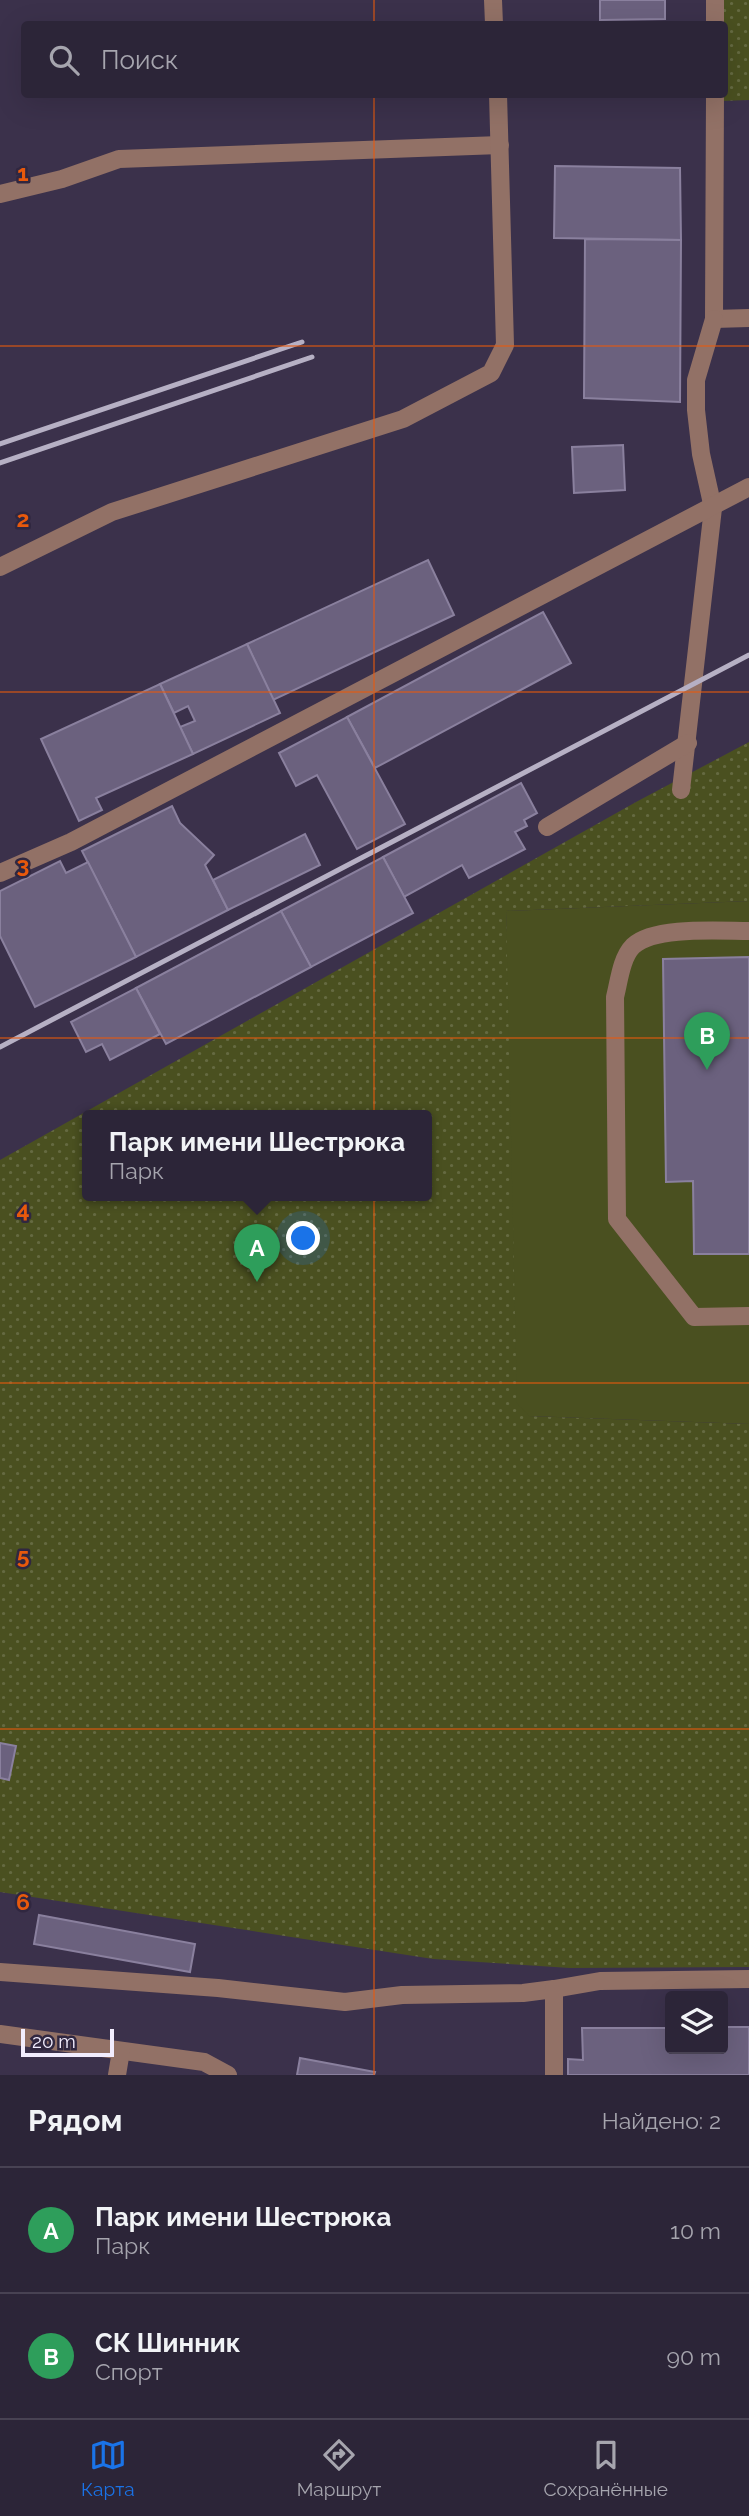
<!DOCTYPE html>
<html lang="ru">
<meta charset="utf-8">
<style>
:root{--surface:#2c2538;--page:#383143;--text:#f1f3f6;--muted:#a6a5ae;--line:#484253;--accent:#1a73e8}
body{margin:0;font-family:Raleway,sans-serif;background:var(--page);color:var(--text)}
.controls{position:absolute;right:21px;bottom:21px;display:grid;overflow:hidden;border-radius:7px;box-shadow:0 7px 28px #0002}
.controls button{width:63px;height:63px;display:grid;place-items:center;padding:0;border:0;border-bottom:2px solid var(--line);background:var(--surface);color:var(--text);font:35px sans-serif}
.scale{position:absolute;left:21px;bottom:18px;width:93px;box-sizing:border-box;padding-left:7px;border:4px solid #f2edfe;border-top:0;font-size:19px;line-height:24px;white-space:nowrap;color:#f2edfe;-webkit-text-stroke:5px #302740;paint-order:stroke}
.you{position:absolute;left:304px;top:1239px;width:24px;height:24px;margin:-18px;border:5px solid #fff;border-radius:50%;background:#1a73e8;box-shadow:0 0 0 10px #1a73e833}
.badge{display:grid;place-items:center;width:46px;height:46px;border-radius:50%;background:var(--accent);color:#fff;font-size:23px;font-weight:700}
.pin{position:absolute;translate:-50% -58px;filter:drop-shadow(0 2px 4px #0008)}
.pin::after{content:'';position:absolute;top:37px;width:24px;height:21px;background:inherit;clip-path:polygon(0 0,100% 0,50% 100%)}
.popup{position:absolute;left:82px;top:1110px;width:350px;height:91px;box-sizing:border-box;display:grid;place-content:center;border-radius:7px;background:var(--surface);filter:drop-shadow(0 2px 5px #0005);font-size:23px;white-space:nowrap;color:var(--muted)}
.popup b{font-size:26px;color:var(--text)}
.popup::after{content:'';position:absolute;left:50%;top:100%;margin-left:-14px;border:14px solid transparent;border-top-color:var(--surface)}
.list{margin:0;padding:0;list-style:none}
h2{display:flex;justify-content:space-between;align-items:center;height:91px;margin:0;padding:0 28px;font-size:30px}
h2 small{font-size:23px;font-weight:400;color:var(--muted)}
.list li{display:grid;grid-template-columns:46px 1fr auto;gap:21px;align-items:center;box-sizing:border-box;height:126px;padding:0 28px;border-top:2px solid var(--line)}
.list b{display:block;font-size:26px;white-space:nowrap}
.list p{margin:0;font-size:23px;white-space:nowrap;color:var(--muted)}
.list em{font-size:23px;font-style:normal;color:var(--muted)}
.icon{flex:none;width:38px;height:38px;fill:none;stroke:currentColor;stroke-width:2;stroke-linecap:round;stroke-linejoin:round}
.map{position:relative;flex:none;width:749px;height:2075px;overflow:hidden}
.search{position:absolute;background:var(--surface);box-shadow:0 7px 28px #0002;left:21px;right:21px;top:21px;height:77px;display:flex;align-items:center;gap:18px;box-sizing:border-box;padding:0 24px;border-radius:7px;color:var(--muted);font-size:26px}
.sheet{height:343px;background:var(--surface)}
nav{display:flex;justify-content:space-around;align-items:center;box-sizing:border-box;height:98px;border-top:2px solid var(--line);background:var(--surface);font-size:19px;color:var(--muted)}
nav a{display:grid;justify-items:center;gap:4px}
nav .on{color:var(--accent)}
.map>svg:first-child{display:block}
.grass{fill:url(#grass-dots);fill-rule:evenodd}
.pitch{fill:#4a5020}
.building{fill:#6b617e;stroke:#8a809e;stroke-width:2}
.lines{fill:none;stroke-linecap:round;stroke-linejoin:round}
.minor{stroke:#927166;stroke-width:18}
.rail{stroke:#b6b0c4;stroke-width:5}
.grid{fill:none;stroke:#e8590c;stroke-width:2;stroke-opacity:0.55}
.grid-label{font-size:23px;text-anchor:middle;font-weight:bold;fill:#e8590c;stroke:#302740;stroke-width:5;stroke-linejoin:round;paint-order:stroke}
</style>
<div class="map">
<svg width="749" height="2075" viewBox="0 0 749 2075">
<defs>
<pattern id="grass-dots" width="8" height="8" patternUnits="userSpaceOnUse" patternTransform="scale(1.75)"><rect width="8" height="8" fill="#4a5020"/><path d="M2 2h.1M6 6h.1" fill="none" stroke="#656a41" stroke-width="1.8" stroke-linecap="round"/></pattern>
</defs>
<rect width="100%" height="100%" fill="#3b314b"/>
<g class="grass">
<polygon points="723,0 749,0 749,100 722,101 722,95 724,94"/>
<path d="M749,742V901L506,911L529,1416L749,1424V1967L570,1968L433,1959L0,1892V1160L636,802ZM87,1116H427V1196H87Z"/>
</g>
<polygon class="pitch" points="749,901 749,1424 529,1416 517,1403 506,911"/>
<g class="building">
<polygon points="600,0 665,0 665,19 600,20"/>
<polygon points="555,166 680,168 681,240 554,238"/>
<polygon points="585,239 681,240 680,402 584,398"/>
<polygon points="623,445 625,490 574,493 572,447"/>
<polygon points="428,560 454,615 273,700 247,644"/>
<polygon points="543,612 571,663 375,768 347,717"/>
<polygon points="247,644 280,713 193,754 180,727 195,721 188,706 174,713 160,684"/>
<polygon points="160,684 193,754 96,798 102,810 79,821 41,739"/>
<polygon points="347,717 405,824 357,849 317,775 296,786 279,753"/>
<polygon points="521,783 537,813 524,820 527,826 515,832 525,849 469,878 462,865 404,897 383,857"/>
<polygon points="172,806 180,823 214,855 205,865 228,910 136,957 82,851"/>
<polygon points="305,834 320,865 228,910 213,880"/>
<polygon points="383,857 413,913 311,967 281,911"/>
<polygon points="60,861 66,873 88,862 136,957 35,1007 0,936 0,891"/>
<polygon points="281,911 311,967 166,1044 136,988"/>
<polygon points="749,957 749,1254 694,1254 693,1181 666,1182 663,959"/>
<polygon points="136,988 160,1034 110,1060 102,1044 86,1052 71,1022"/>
<polygon points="0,1743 16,1746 9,1780 0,1778"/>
<polygon points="39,1915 195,1944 190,1972 34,1944"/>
<polygon points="723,2027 749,2027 749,2075 568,2075 568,2059 583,2060 582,2028 670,2028 670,2049 723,2049"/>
<polygon points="300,2058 375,2072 374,2075 297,2075"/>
</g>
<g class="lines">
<g class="minor">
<polyline points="493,0 494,24"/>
<polyline points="715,0 715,24"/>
<polyline points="715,94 714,319 749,318"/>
<polyline points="0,194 62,179 119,159 500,145"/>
<polyline points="0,567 112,512 403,419 491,373 505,345 498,94"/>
<polyline points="681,790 713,508 701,454 696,410 696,380 714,319"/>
<polyline points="547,827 688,743"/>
<polyline points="0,873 71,842 749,487"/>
<path d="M749,931C720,931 654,926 633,946C621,958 619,982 615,997L617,1219L694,1317L749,1316"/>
<polyline points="0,1972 218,1988 345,2002 402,1995 523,1993 554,1989"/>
<polyline points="0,2034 204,2062 228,2075"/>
<polyline points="117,2075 121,2051"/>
<polyline points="554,2075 554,1989 600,1981 749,1979"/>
</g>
<g class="rail">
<polyline points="0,444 302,342"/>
<polyline points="0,463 312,357"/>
<polyline points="0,1047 749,655"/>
</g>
</g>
<path class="grid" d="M374,0V24M374,94V2075M0,346H749M0,692H749M0,1038H749M0,1383H749M0,1729H749"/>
<g class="grid-label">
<text x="23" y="181">1</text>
<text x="23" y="527">2</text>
<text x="23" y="873">3</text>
<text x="23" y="1218">4</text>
<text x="23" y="1564">5</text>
<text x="23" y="1910">6</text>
</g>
</svg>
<div class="controls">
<button><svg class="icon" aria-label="layers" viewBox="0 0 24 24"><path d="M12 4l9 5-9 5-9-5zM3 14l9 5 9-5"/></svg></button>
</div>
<div class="scale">20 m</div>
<div class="you"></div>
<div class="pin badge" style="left:257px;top:1282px;background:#2e9e5b">A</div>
<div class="popup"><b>Парк имени Шестрюка</b>Парк</div>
<div class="pin badge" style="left:707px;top:1070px;background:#2e9e5b">B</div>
<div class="search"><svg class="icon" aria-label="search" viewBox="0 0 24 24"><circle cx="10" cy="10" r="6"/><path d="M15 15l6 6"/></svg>Поиск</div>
</div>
<section class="sheet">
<h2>Рядом<small>Найдено: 2</small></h2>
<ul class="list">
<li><span class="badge" style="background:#2e9e5b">A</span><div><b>Парк имени Шестрюка</b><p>Парк</p></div><em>10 m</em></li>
<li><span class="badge" style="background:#2e9e5b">B</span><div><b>СК Шинник</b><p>Спорт</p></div><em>90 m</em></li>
</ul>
</section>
<nav>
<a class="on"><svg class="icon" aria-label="map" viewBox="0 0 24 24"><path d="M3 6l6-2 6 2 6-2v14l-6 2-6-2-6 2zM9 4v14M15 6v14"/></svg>Карта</a>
<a><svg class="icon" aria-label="directions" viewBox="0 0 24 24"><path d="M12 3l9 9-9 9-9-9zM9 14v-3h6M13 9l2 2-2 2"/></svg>Маршрут</a>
<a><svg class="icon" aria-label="saved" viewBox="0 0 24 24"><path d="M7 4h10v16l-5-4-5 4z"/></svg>Сохранённые</a>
</nav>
